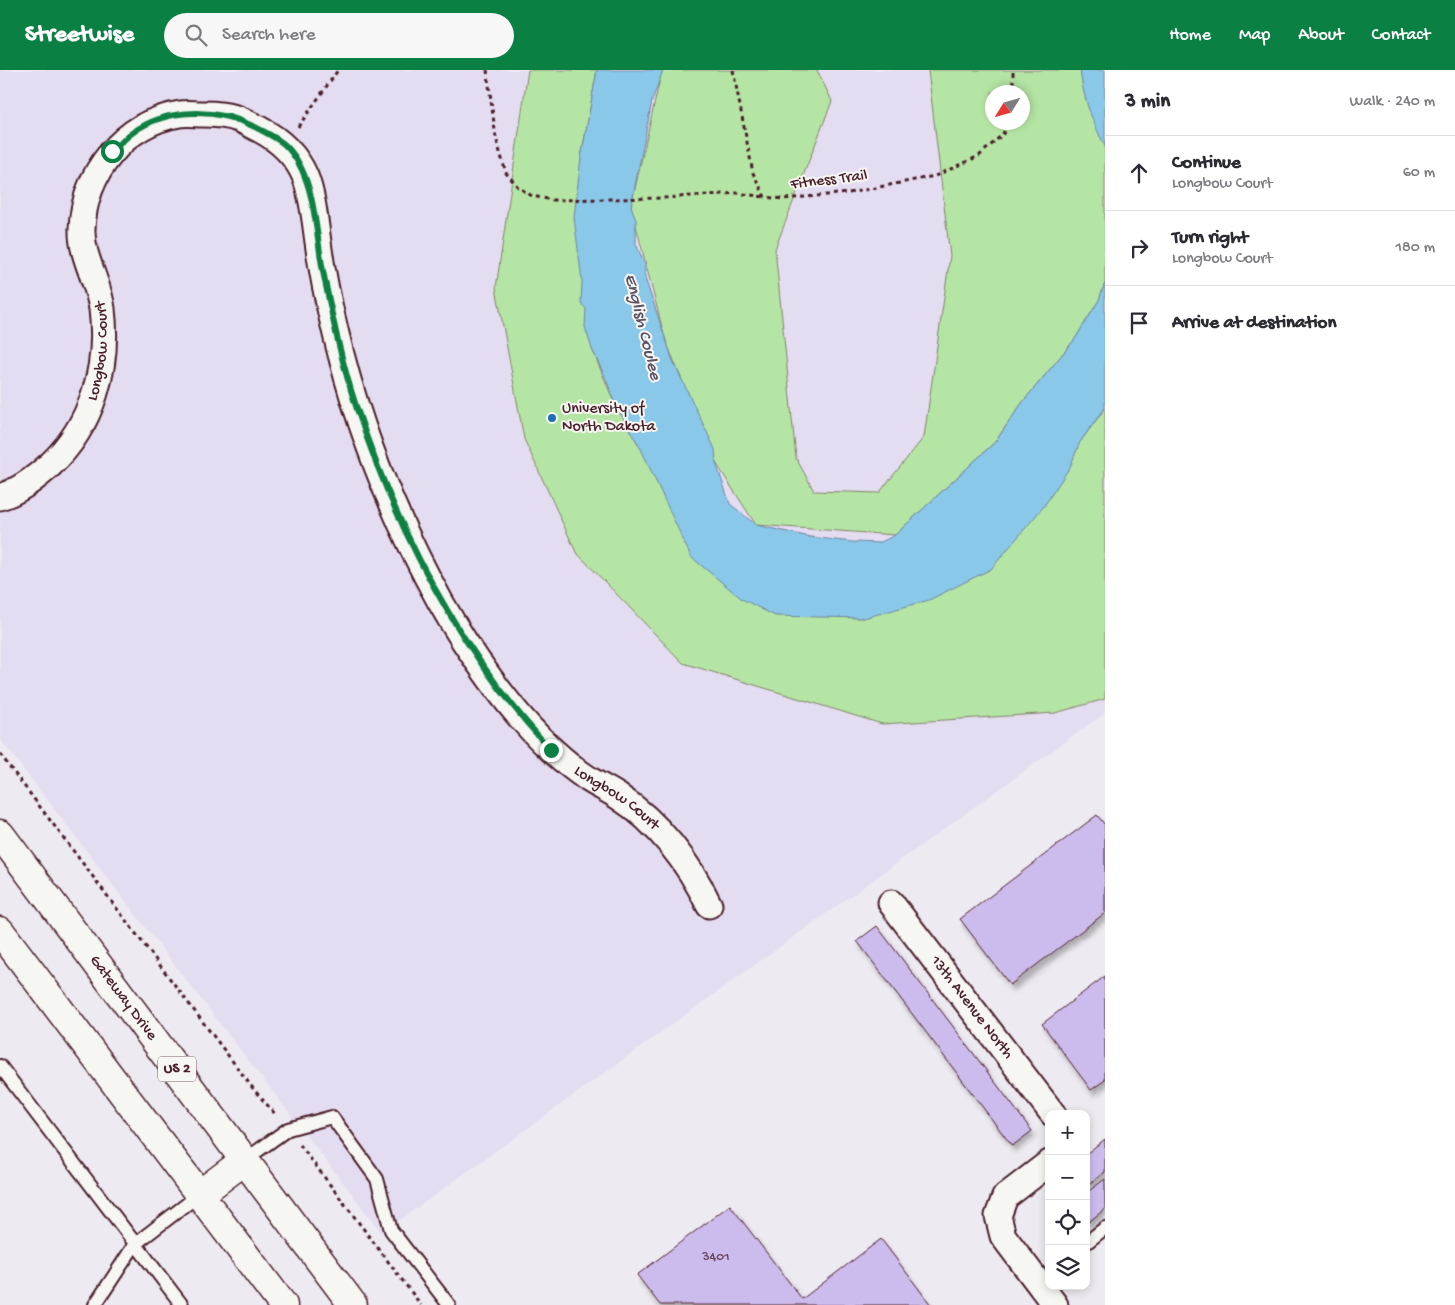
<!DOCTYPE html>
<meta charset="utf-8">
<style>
:root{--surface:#fff;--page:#f7f7f7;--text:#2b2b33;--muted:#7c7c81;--line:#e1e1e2;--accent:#0b8043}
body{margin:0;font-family:"Gochi Hand",sans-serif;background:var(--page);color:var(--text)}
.controls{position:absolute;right:15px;bottom:15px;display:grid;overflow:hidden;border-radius:10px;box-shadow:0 2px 8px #0003}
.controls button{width:45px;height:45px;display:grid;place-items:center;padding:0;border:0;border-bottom:1px solid var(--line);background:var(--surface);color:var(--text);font:25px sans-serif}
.compass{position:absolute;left:985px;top:15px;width:45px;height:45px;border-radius:50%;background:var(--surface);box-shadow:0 2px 8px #0003;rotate:233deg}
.stop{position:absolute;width:15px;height:15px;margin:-11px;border:4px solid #0b8043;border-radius:50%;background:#fff}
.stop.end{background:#0b8043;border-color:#fff;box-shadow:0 1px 5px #0008}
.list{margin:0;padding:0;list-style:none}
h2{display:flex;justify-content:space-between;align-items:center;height:65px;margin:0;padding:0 20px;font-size:21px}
h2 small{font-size:16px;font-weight:400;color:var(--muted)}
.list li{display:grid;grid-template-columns:32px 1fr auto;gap:15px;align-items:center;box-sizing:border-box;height:75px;padding:0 20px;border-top:1px solid var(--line)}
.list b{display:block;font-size:19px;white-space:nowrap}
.list p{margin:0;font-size:16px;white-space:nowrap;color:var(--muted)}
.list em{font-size:16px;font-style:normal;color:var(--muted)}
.icon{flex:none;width:28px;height:28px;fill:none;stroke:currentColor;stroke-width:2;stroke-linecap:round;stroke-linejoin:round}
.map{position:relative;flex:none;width:1105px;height:1235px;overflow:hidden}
header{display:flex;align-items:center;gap:30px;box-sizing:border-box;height:70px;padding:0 25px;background:var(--accent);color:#fff}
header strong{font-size:24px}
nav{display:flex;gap:28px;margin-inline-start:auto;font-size:18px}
.search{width:350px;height:45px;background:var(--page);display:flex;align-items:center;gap:12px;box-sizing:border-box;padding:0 18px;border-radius:28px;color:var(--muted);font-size:19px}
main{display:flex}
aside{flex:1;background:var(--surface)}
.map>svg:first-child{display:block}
.built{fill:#e4dcf0;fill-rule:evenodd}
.green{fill:#b5e5a4;stroke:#808268;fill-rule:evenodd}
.water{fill:#8ac8ea;stroke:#70849e}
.building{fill:#ccbced;stroke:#4a1f2b;filter:url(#shadow)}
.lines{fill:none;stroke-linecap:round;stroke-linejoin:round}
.service-casing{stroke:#4a1f2b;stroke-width:16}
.minor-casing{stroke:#4a1f2b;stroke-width:29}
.trunk-casing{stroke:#4a1f2b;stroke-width:31}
.path{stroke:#4a1f2b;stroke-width:3;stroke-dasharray:4 4;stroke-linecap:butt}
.service{stroke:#f6f6f2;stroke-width:12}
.minor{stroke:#f6f6f2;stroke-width:25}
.trunk{stroke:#f6f6f2;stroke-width:28}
.route{stroke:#0b8043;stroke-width:6}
.poi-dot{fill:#1f6fb2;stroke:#f6f6f2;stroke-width:2}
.labels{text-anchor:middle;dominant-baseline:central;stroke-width:4;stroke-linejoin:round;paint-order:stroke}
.number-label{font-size:14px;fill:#6a465c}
.shield{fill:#f6f6f2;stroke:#7e6067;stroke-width:1}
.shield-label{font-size:15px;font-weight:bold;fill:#4a1f2b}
.street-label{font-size:16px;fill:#4a1f2b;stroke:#f6f6f2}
.poi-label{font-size:16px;fill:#4a1f2b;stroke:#f6f6f2;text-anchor:start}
.water-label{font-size:18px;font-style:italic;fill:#5d5264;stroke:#f6f6f2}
</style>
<header>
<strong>Streetwise</strong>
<div class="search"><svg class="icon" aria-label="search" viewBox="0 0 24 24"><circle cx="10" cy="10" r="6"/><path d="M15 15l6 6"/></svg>Search here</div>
<nav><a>Home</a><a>Map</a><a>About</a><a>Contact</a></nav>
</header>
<main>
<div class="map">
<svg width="1105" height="1235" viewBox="0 0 1105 1235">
<defs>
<filter id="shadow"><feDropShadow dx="3" dy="5.5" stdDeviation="2.5" flood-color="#0004"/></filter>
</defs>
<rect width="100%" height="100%" fill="#eeeaf1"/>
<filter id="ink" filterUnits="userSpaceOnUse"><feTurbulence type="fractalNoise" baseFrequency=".02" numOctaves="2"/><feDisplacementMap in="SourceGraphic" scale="10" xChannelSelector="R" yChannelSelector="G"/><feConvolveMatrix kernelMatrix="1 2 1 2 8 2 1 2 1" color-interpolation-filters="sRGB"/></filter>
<g filter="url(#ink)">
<path class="built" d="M0,0H1105V643L382,1163L0,669ZM992,22H1022V52H992Z"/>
<g class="green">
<polygon points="528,0 597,0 581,88 592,279 614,332 641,379 820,546 864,548 1080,372 1105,338 1105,629 1055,643 882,654 683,593 576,482 524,369 496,218"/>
<path d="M662,0H817L832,31L775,179L796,388L814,421L879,423L924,367L950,186L928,0H1080L1105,72V213L1099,230L1075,269L1022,333L995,372L895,465L756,455L716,393L665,269L631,136ZM992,22H1022V52H992Z"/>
</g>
<g class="water">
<polygon points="597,0 663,0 652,31 631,136 636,150 636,174 645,195 645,208 673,291 715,379 716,393 730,434 756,455 810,467 852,472 879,473 895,465 995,372 1022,333 1075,269 1099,230 1105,213 1105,338 1080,372 1070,397 1044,436 991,499 929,530 864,548 775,546 742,529 691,487 641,379 614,332 607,311 592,279 585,257 586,239 581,233 582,211 574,147 581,88"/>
<path d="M1080,0H1105V76C1092,52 1083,27 1080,0Z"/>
</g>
<g class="building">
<polygon points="1097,745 1105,755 1105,843 1010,915 960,849"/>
<polygon points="877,856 1032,1061 1012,1076 857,871"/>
<polygon points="1105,906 1105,1010 1091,1020 1042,954"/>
<polygon points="1105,1069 1105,1102 1086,1116 1086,1084"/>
<polygon points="1105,1109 1105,1139 1086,1154 1086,1123"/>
<polygon points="730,1135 802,1229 881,1169 931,1235 660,1235 637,1205"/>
</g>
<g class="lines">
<g class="service-casing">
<g id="service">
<polyline points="0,996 182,1235"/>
<polyline points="245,1090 288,1059 332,1047 377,1109 391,1160 449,1235"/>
<polyline points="1086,1173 1105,1158"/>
<polyline points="95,1235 135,1174 200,1124"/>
</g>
</g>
<g class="minor-casing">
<g id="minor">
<path id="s1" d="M0,427C19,421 36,408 50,395C93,355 109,296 102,239C99,212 81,187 82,159C84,104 123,53 180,44C187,43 195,44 202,44C214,44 228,45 239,49C246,52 253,56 259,59C280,70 296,85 305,106C313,126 315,151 318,172C322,202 328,231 335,260C357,354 393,446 440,531C467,579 511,643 552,680C563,690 575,700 587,708C597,715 609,720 619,727C658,752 689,793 709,835"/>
<path id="s2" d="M891,833L1053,1044"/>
<polyline points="1049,1093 1005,1127 998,1146 1003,1166 1055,1235"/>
</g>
</g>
<g class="trunk-casing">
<g id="trunk">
<path id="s3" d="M0,764L353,1235"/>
<polyline points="0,861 283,1235"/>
<polyline points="200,1124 245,1090"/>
</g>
</g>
<g class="path">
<polyline points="487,0 496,68 506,103 518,117 532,126 553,130 663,128 737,123 765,127"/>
<polyline points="733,0 753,103 765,127 783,129 849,123 935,106 979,86 1003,64 1007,52"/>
<polyline points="1013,22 1013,0"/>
<polyline points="298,57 338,0"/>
<polyline points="0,684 255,1021 276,1045"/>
<polyline points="300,1075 421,1235"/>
</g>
<use href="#service" class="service"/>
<use href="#minor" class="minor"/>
<use href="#trunk" class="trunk"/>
</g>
</g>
<g class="lines" filter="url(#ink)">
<path class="route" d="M112,81C119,75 125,68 132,63C167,37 217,38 255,57C265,62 277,68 285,75C317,106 315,165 324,206C333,250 342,294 356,336C398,464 459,581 551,680"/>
</g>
<circle class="poi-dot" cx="552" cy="348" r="5"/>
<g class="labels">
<g class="number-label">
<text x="716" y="1187">3401</text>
</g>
<rect class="shield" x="158" y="986.5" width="38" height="25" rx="4"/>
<g class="shield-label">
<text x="177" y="999">US 2</text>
</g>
<g class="street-label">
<text transform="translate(829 111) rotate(-7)">Fitness Trail</text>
<text stroke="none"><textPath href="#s1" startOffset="188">Longbow Court</textPath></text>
<text stroke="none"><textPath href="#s1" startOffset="1342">Longbow Court</textPath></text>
<text stroke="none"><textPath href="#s3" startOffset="205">Gateway Drive</textPath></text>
<text stroke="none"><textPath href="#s2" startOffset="132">13th Avenue North</textPath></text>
</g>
<g class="poi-label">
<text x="562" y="339">University of<tspan x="562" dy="18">North Dakota</tspan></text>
</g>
<g class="water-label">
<text transform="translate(642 257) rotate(76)">English Coulee</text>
</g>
</g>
</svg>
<div class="controls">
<button>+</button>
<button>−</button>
<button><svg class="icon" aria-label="locate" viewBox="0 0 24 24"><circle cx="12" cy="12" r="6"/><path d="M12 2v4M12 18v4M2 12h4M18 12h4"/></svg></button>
<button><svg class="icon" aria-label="layers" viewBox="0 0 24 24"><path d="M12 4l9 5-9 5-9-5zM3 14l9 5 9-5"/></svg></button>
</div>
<svg class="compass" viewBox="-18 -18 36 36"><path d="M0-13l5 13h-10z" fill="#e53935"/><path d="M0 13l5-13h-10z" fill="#7c7c81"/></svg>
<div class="stop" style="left:112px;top:81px"></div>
<div class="stop end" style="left:551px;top:680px"></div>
</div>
<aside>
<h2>3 min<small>Walk · 240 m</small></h2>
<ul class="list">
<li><svg class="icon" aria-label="ahead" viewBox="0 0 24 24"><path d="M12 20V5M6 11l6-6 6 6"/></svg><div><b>Continue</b><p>Longbow Court</p></div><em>60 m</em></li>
<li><svg class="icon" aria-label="right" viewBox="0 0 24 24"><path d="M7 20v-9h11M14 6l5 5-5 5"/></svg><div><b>Turn right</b><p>Longbow Court</p></div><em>180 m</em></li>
<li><svg class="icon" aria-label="arrive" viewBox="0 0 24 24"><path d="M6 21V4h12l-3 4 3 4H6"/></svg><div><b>Arrive at destination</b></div></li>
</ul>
</aside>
</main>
